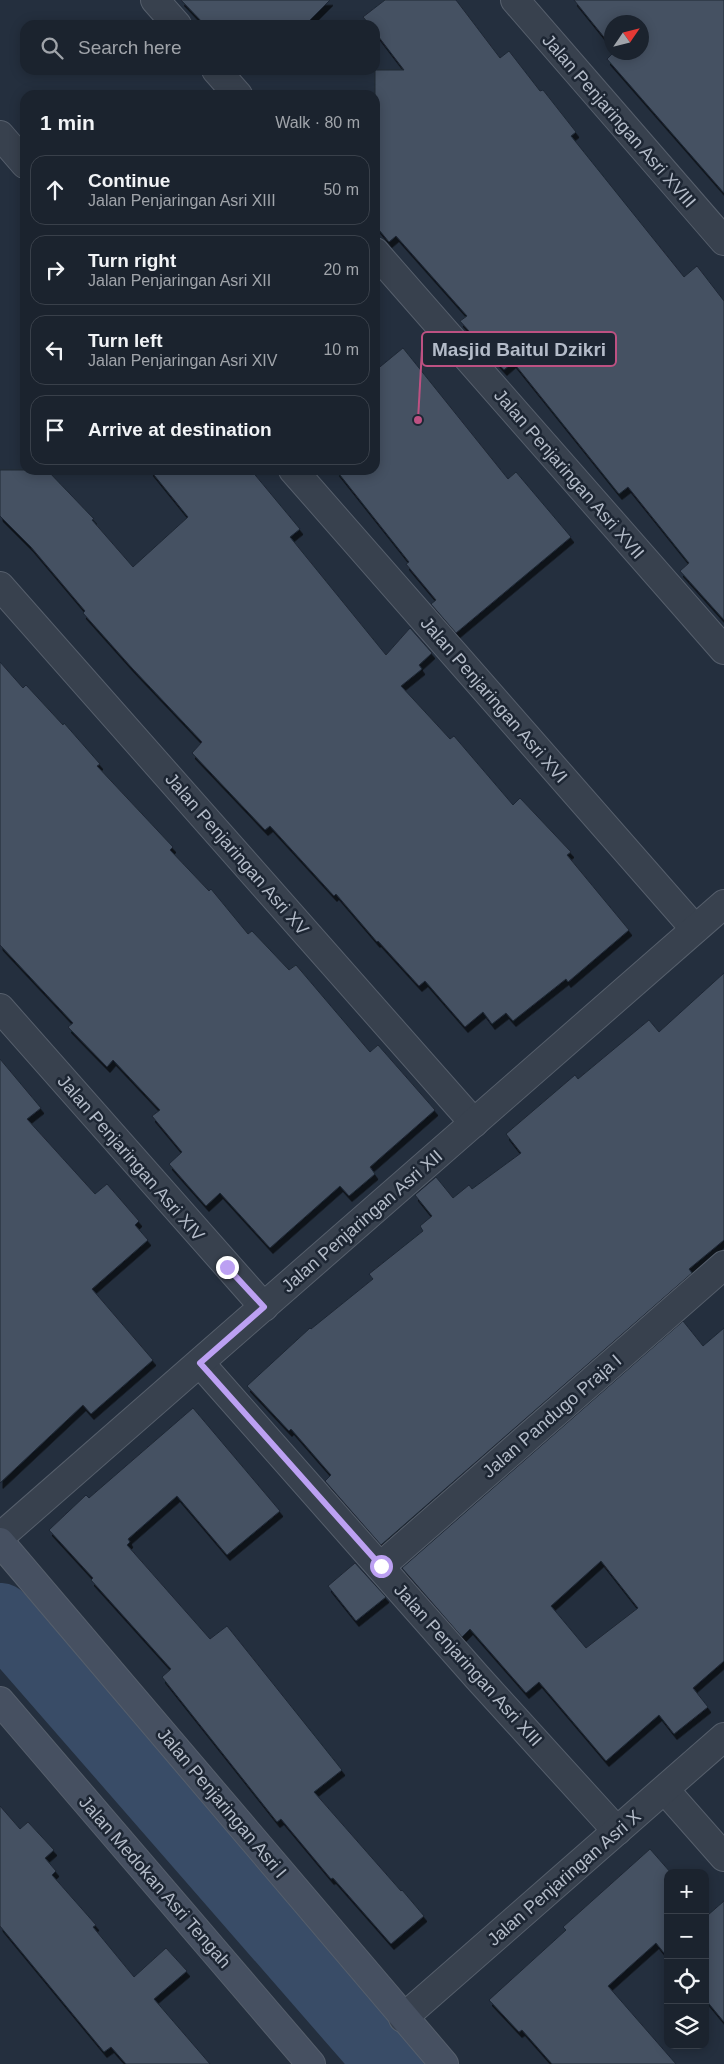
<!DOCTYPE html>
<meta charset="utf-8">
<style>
:root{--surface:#1b232e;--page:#242b36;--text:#f1f3f6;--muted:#a0a4aa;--line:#39404a}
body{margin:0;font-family:Helvetica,sans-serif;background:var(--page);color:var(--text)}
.controls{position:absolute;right:15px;bottom:15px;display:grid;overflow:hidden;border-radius:10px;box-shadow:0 2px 12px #0003}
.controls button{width:45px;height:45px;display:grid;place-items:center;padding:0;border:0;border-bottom:1px solid var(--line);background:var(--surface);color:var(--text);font:25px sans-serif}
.compass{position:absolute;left:604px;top:15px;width:45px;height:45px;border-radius:50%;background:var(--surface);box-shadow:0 2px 12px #0003;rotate:55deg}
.stop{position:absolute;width:15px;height:15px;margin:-11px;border:4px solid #bca0f2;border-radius:50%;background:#fff}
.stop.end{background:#bca0f2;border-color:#fff;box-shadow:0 1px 5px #0008}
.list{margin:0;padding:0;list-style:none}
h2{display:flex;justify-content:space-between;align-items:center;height:65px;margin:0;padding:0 20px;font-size:21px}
h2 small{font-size:16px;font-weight:400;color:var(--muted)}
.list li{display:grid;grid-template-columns:32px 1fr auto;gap:15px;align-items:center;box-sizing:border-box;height:70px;margin:0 10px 10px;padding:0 10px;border:1px solid var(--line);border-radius:15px}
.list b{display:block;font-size:19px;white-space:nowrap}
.list p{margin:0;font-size:16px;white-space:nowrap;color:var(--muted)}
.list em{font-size:16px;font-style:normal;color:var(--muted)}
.icon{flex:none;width:28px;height:28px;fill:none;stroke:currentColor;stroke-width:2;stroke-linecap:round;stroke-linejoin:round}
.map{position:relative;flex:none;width:724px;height:2064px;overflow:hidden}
.search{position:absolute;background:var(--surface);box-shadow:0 2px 12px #0003;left:20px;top:20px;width:360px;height:55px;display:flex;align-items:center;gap:12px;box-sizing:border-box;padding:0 18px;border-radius:15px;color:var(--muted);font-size:19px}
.panel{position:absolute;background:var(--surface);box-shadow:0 2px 12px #0003;left:20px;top:90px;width:360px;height:385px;border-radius:15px}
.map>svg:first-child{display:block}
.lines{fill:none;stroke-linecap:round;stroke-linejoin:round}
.river{stroke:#394c67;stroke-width:68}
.building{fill:#455162;stroke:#1f2835;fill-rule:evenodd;filter:url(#shadow)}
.street-casing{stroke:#565f6c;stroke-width:30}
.secondary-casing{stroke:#565f6c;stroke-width:30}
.street{stroke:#38414e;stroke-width:28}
.secondary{stroke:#465061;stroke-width:28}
.route{stroke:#bca0f2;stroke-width:6}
.labels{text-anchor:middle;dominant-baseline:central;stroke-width:5;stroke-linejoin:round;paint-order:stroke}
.street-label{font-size:18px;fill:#b4bcc9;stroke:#1d2633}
.leader{fill:none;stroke:#bd5182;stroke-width:2}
.callout-dot{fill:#bd5182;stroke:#1d2633;stroke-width:2}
.callout{fill:#1d2633;stroke:#bd5182;stroke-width:2}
.callout-label{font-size:19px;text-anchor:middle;font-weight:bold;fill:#b4bcc9}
</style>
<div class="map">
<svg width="724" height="2064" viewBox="0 0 724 2064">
<defs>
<filter id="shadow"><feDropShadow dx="3" dy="5.5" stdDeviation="0" flood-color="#0009"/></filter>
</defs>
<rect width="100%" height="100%" fill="#242f3e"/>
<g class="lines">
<polyline class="river" points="0,1617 390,2064"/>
</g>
<g class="building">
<polygon points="181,0 330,0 305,25 205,25"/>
<polygon points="385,0 456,0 500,58 509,51 540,91 543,90 576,132 571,136 684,277 697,266 724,301 724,620 680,571 689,563 628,487 619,494 513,362 504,370 460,321 467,316 396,236 389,242 375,225 375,70 404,70 375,32 375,25 370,25 363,17"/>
<polygon points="574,0 724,0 724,193 607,59 614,52 642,52 642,22 612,22 612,47"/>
<polygon points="403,348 508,479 516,472 571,537 456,633 431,604 436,600 406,564 409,562 336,470 375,470 375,371"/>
<polygon points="0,470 47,470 94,519 92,520 133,567 188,517 150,470 251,470 300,529 290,537 386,655 410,628 432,653 419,665 422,669 401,686 450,739 454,736 513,805 520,798 571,852 567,855 629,930 568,982 566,979 513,1021 506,1013 492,1024 483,1012 465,1027 425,981 419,986 378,941 377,942 336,894 334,896 270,826 265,830 192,753 202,742 132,668 83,613 85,611 31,547 0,516"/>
<polygon points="0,662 23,688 26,685 63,725 64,723 100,764 97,766 173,847 170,850 209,891 211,889 248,934 252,931 289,970 296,965 370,1052 378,1045 435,1110 370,1167 375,1174 349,1196 340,1186 270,1248 220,1193 206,1206 169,1164 182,1152 152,1116 160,1110 113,1060 107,1067 68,1027 73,1023 0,945"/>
<polygon points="724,973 724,1240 689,1269 692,1273 381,1545 325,1481 331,1475 291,1429 289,1431 247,1386 310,1328 311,1329 373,1279 369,1274 423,1231 420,1226 432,1216 415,1195 436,1177 453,1198 469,1185 472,1189 521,1153 506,1134 575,1075 578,1079 649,1020 659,1032"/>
<polygon points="0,1059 41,1108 27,1119 95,1194 107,1184 139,1221 135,1225 148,1240 92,1289 153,1360 91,1414 83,1405 0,1483"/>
<path d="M683,1321L703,1346L724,1328V1661L693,1688L708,1707L674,1734L659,1715L606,1761L539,1682L526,1693L470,1629L462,1637L402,1568ZM601,1561L638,1608L586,1648L551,1606Z"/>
<polygon points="193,1408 280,1511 227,1555 177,1496 128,1539 130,1542 127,1545 210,1639 227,1626 342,1770 314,1792 401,1891 402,1890 424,1916 391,1944 333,1878 331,1879 281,1819 277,1822 162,1677 171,1669 91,1580 93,1578 49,1530 86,1495 89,1498"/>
<polygon points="355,1563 386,1597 356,1621 328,1586"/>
<polygon points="0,1806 20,1829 28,1822 54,1850 45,1858 56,1871 52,1875 96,1925 93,1927 134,1977 166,1948 187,1971 154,1999 210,2064 126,2064 111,2047 104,2052 0,1926"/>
<polygon points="650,1849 671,1873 668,1873 668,1958 656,1943 608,1986 676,2064 552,2064 522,2030 519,2032 489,2000 566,1930 563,1927"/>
<polygon points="724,1901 724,2022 705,1999 705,1911 708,1915"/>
</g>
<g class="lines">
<g class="street-casing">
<g id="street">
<polyline points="155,0 177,25"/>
<polyline points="515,0 724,241"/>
<polyline points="216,70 238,95"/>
<polyline points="0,135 25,164"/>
<polyline points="375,252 724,650"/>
<polyline points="293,470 695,929"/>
<polyline points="0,586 474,1123"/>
<polyline points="0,1008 264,1307"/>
<polyline points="200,1363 478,1678 617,1831"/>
<polyline points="0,1537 724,904"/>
<polyline points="381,1566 724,1265"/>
<polyline points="665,1790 724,1857"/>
<polyline points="403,2018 724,1737"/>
</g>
</g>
<g class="secondary-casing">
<g id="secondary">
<polyline points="0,1542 444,2064"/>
<polyline points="0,1701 311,2064"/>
</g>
</g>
<use href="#street" class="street"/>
<use href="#secondary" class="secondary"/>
</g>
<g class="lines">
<polyline class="route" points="227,1267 264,1307 200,1363 381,1566"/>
</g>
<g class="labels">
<g class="street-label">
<text transform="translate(619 121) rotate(49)">Jalan Penjaringan Asri XVIII</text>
<text transform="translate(569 474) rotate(49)">Jalan Penjaringan Asri XVII</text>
<text transform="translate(494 700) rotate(49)">Jalan Penjaringan Asri XVI</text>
<text transform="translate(237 854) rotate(49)">Jalan Penjaringan Asri XV</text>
<text transform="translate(131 1158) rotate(49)">Jalan Penjaringan Asri XIV</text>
<text transform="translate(362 1221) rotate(-41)">Jalan Penjaringan Asri XII</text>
<text transform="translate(552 1416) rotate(-41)">Jalan Pandugo Praja I</text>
<text transform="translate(468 1665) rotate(48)">Jalan Penjaringan Asri XIII</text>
<text transform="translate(222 1803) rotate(50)">Jalan Penjaringan Asri I</text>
<text transform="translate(564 1878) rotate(-41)">Jalan Penjaringan Asri X</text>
<text transform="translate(155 1882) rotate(49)">Jalan Medokan Asri Tengah</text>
</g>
</g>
<path class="leader" d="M418 420L422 349"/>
<circle class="callout-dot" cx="418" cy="420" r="5"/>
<rect class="callout" x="422" y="332" width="194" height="34" rx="5"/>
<g class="callout-label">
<text x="519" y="356">Masjid Baitul Dzikri</text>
</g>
</svg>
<div class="controls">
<button>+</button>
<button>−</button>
<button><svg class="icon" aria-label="locate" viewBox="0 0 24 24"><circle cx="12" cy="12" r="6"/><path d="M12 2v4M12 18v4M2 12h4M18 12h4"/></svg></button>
<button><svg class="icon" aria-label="layers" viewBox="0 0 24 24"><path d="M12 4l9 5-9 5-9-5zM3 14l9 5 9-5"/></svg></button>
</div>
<svg class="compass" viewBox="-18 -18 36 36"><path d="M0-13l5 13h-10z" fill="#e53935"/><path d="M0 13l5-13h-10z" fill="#a0a4aa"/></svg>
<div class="stop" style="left:381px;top:1566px"></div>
<div class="stop end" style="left:227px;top:1267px"></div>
<div class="search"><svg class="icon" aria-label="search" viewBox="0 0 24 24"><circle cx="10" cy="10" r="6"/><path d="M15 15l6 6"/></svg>Search here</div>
<section class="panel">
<h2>1 min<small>Walk · 80 m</small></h2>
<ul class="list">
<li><svg class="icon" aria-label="ahead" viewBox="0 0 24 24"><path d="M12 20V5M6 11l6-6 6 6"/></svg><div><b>Continue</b><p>Jalan Penjaringan Asri XIII</p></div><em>50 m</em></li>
<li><svg class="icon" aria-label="right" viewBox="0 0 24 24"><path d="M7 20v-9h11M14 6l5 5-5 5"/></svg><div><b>Turn right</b><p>Jalan Penjaringan Asri XII</p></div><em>20 m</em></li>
<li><svg class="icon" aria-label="left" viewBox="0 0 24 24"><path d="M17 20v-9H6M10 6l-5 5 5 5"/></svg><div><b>Turn left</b><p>Jalan Penjaringan Asri XIV</p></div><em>10 m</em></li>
<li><svg class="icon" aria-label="arrive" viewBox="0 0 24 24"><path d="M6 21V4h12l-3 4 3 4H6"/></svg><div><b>Arrive at destination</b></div></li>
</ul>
</section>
</div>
